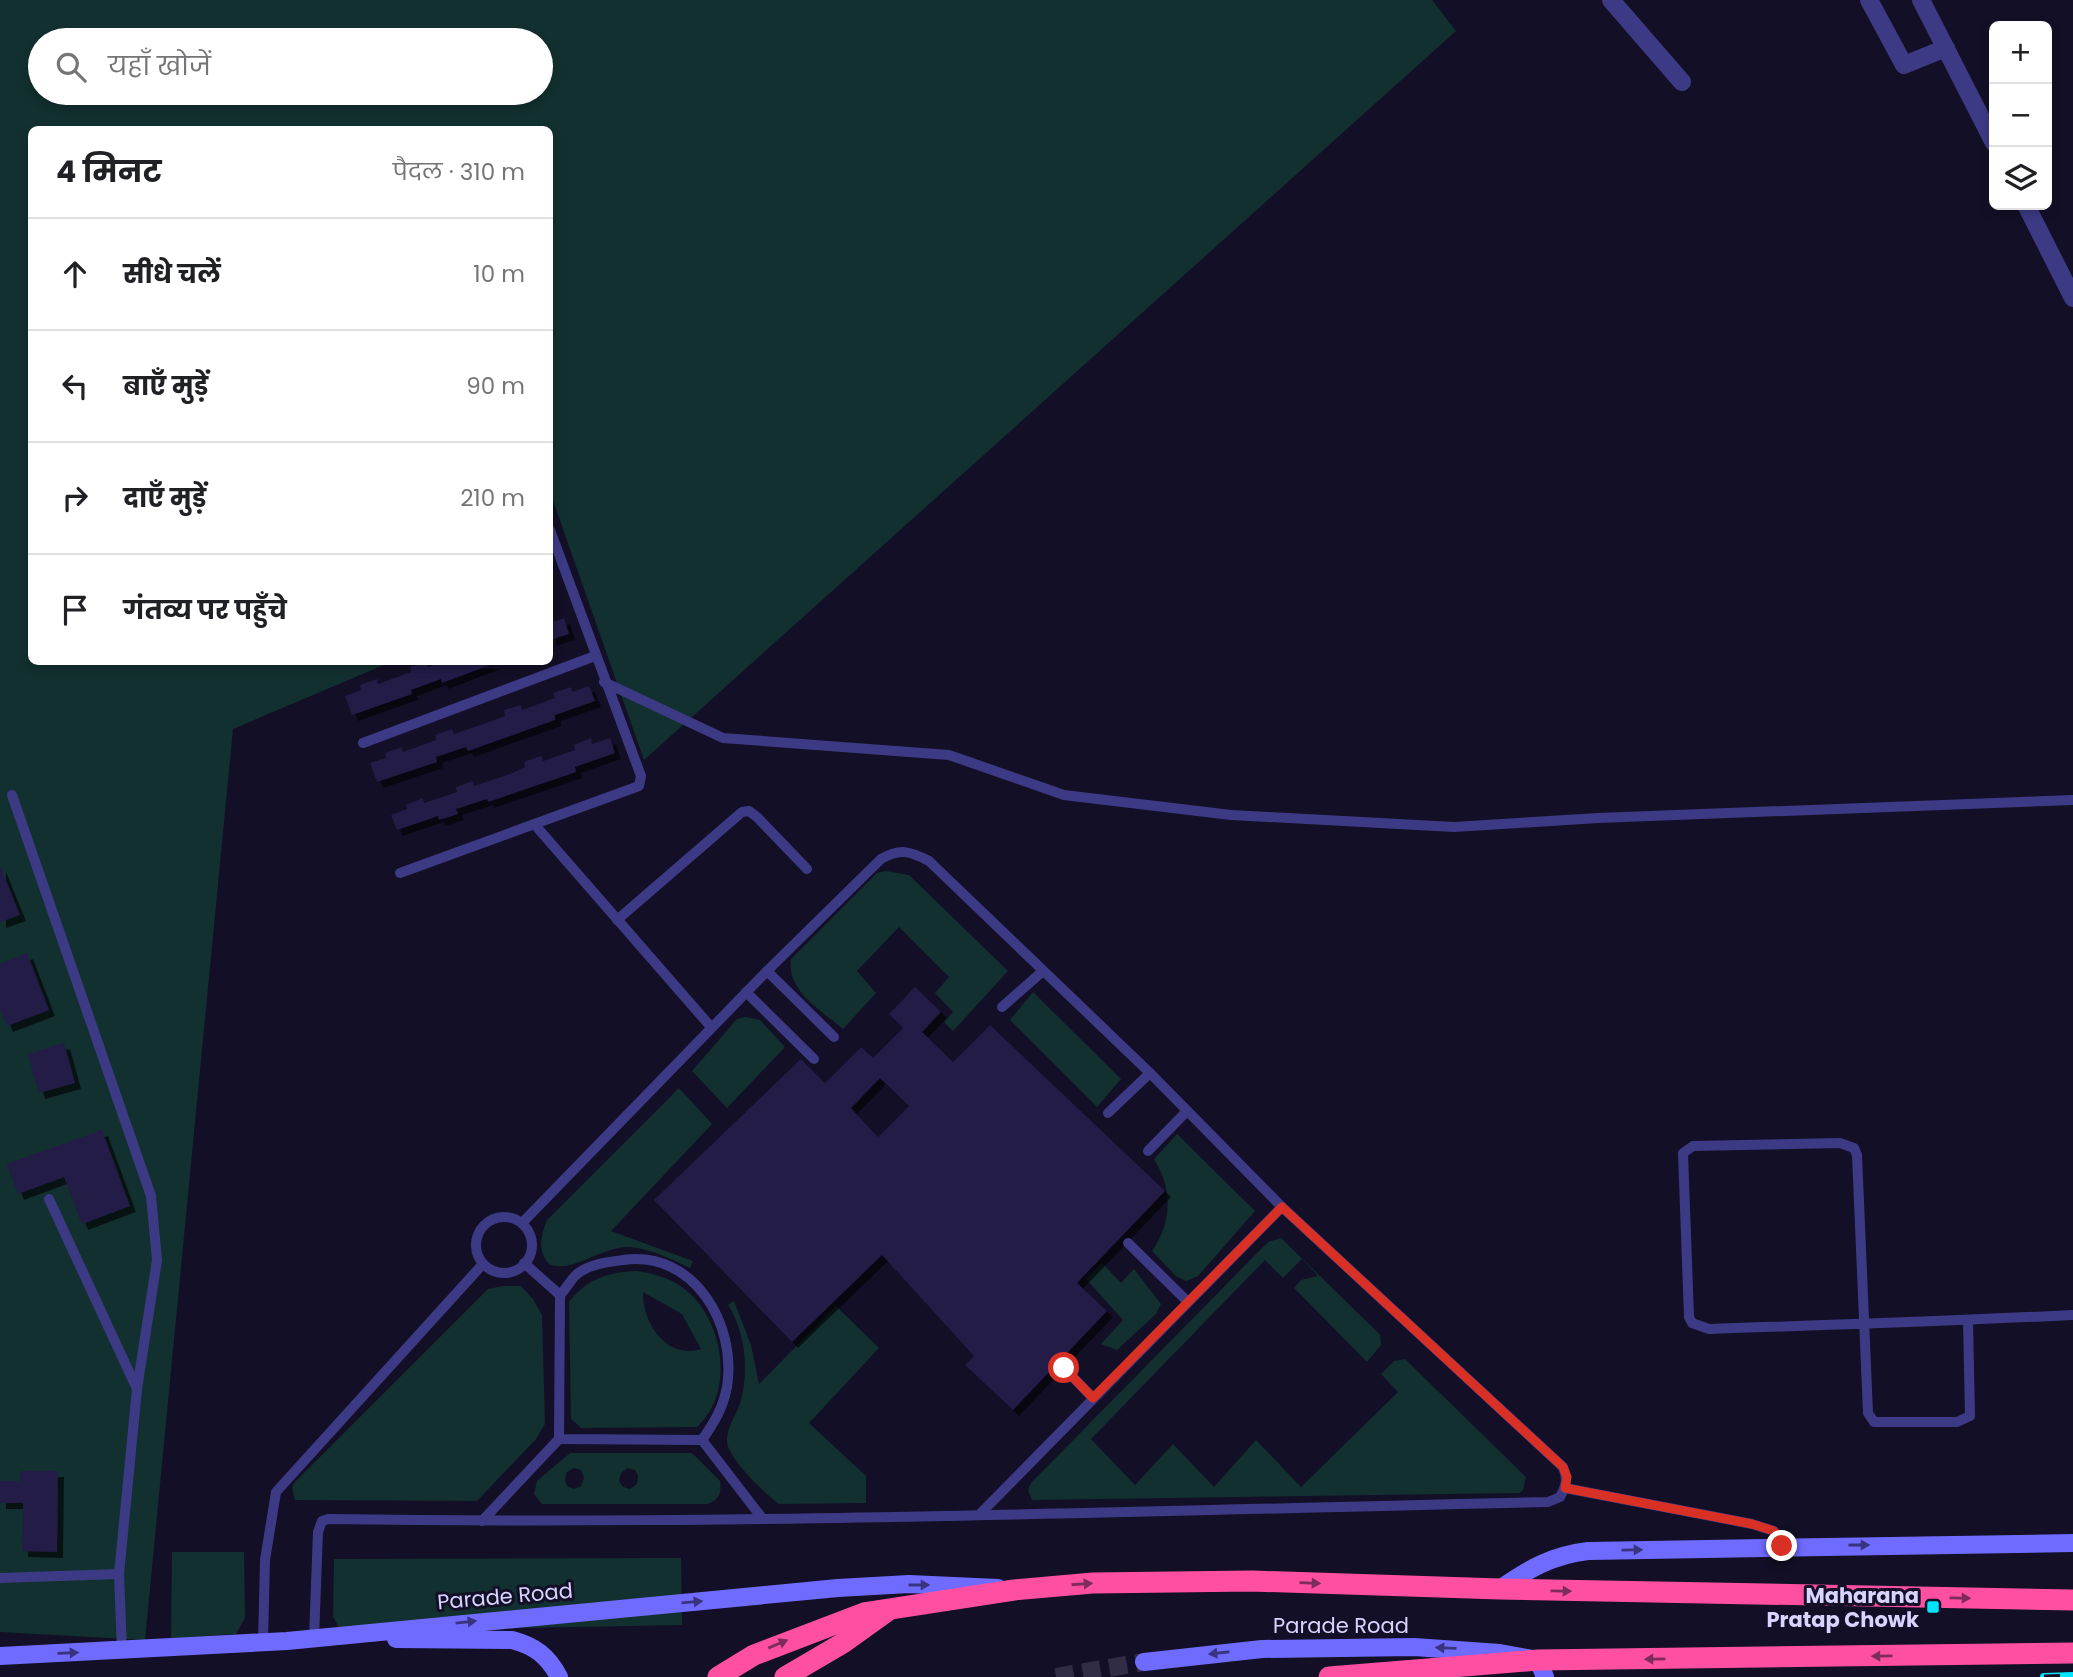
<!DOCTYPE html>
<html lang="hi">
<meta charset="utf-8">
<style>
:root{--surface:#fff;--page:#f6f6f6;--text:#202124;--muted:#757577;--line:#e0e0e0}
body{margin:0;font-family:Poppins,"Noto Sans Devanagari",sans-serif;background:var(--page);color:var(--text)}
.controls{position:absolute;right:21px;top:21px;display:grid;overflow:hidden;border-radius:10px;box-shadow:0 4px 10px #0003}
.controls button{width:63px;height:63px;display:grid;place-items:center;padding:0;border:0;border-bottom:2px solid var(--line);background:var(--surface);color:var(--text);font:35px sans-serif}
.stop{position:absolute;width:21px;height:21px;margin:-16px;border:5px solid #d93025;border-radius:50%;background:#fff}
.stop.end{background:#d93025;border-color:#fff;box-shadow:0 2px 7px #0008}
.list{margin:0;padding:0;list-style:none}
h2{display:flex;justify-content:space-between;align-items:center;height:91px;margin:0;padding:0 28px;font-size:30px}
h2 small{font-size:23px;font-weight:400;color:var(--muted)}
.list li{display:grid;grid-template-columns:46px 1fr auto;gap:21px;align-items:center;box-sizing:border-box;height:112px;padding:0 28px;border-top:2px solid var(--line)}
.list b{display:block;font-size:26px;white-space:nowrap}
.list em{font-size:23px;font-style:normal;color:var(--muted)}
.icon{flex:none;width:38px;height:38px;fill:none;stroke:currentColor;stroke-width:2;stroke-linecap:round;stroke-linejoin:round}
.map{position:relative;flex:none;width:2073px;height:1677px;overflow:hidden}
.search{position:absolute;background:var(--surface);box-shadow:0 4px 10px #0003;left:28px;top:28px;width:525px;height:77px;display:flex;align-items:center;gap:18px;box-sizing:border-box;padding:0 24px;border-radius:38px;color:var(--muted);font-size:26px}
.panel{position:absolute;background:var(--surface);box-shadow:0 4px 10px #0003;left:28px;top:126px;width:525px;height:539px;border-radius:10px}
.map>svg:first-child{display:block}
.green{fill:#12302f;fill-rule:evenodd}
.building{fill:#241b47;fill-rule:evenodd;filter:url(#shadow)}
.lines{fill:none;stroke-linecap:round;stroke-linejoin:round}
.secondary-tunnel{stroke:#312d47;stroke-width:18;stroke-dasharray:18 9;stroke-linecap:butt}
.lane{stroke:#3d3a85;stroke-width:10}
.street{stroke:#3d3a85;stroke-width:18}
.secondary{stroke:#6f6bff;stroke-width:18}
.highway{stroke:#ff4fa3;stroke-width:21}
.rail-casing{stroke:#00e5ff;stroke-width:8}
.rail{stroke:#130f26;stroke-width:5;stroke-dasharray:16;stroke-linecap:butt}
.oneway{fill:#38347d}
.oneway2{fill:#7d2c5e}
.route{stroke:#d93025;stroke-width:9}
.poi-dot{fill:#00e5ff;stroke:#130f26;stroke-width:2.5}
.labels{text-anchor:middle;dominant-baseline:central;stroke-width:6;stroke-linejoin:round;paint-order:stroke}
.poi-label{font-size:21px;font-weight:bold;fill:#d9d4ff;stroke:#130f26;text-anchor:end}
.street-label{font-size:21px;fill:#d9d4ff;stroke:#130f26}
</style>
<div class="map">
<svg width="2073" height="1677" viewBox="0 0 2073 1677">
<defs>
<filter id="shadow"><feDropShadow dx="6" dy="6" stdDeviation="0" flood-color="#0009"/></filter>
</defs>
<rect width="100%" height="100%" fill="#130f26"/>
<g class="green">
<path d="M0,0H1432L1456,31L644,760L550,492V130H32V662H391L233,729L145,1640L0,1632ZM40,40H541V93H40Z"/>
<path d="M886,871L909,875L1008,971L953,1031L944,1022L953,1012L935,993L949,977L899,927L857,971L876,993L843,1029C821,1010 786,991 791,959L877,873Z"/>
<polygon points="1033,992 1121,1079 1097,1107 1010,1020"/>
<polygon points="745,1017 760,1020 785,1047 727,1108 692,1071 737,1019"/>
<path d="M679,1088L712,1124L611,1231L693,1261L690,1268C671,1259 650,1248 628,1247C601,1247 571,1274 549,1264C537,1251 541,1235 547,1220Z"/>
<path d="M1177,1134L1255,1211L1198,1276L1186,1281L1176,1276L1152,1251C1172,1222 1173,1189 1154,1159Z"/>
<path d="M1281,1238L1526,1477L1523,1490L1519,1493L1032,1500L1028,1490L1031,1483L1268,1242ZM1302,1259L1318,1276L1301,1280L1294,1288L1367,1362L1381,1345L1380,1335L1405,1359L1394,1361L1381,1374L1398,1392L1301,1487L1256,1440L1214,1487L1173,1444L1135,1485L1091,1439L1265,1260L1283,1278Z"/>
<polygon points="1102,1263 1121,1283 1134,1269 1161,1304 1156,1314 1117,1350 1101,1344 1123,1320 1086,1279"/>
<path d="M637,1271C655,1274 672,1278 687,1291C724,1322 735,1393 697,1427L581,1428L571,1419L569,1302C587,1279 608,1272 637,1271ZM643,1292L682,1314L701,1349C666,1360 642,1322 643,1292Z"/>
<polygon points="503,1286 521,1286 533,1299 542,1315 545,1424 536,1439 477,1501 295,1500 292,1488 294,1483 488,1289"/>
<path d="M734,1301L751,1345L759,1384L836,1306L879,1348L809,1423L866,1476V1503L779,1504C765,1494 728,1458 727,1442C726,1429 735,1417 739,1406C750,1374 746,1333 728,1305Z"/>
<path d="M570,1453H692L720,1481C722,1492 719,1501 707,1504H542L534,1494L537,1481ZM574,1468L581,1470L584,1478L581,1486L574,1489L567,1486L565,1480L567,1472ZM627,1468L635,1470L638,1475L637,1484L630,1489L623,1487L619,1481L621,1473Z"/>
<polygon points="172,1552 244,1552 245,1618 236,1634 171,1638"/>
<polygon points="681,1558 682,1625 349,1631 339,1628 333,1616 334,1559"/>
</g>
<g class="building">
<polygon points="564,618 569,634 550,640 550,623"/>
<polygon points="426,662 428,667 443,662 495,663 442,683 441,679 411,690 412,694 352,715 345,696 361,690 360,685 377,679 378,684 411,672 410,667"/>
<polygon points="589,686 595,701 555,715 555,720 468,751 466,747 436,757 437,762 377,782 370,763 386,758 385,753 402,747 403,752 436,740 435,735 452,729 454,734 489,722 505,716 504,710 521,705 522,710 555,698 553,693 571,687 572,692"/>
<polygon points="591,738 592,744 610,738 615,753 575,767 576,772 488,802 487,799 456,809 458,814 439,820 438,816 397,830 391,815 407,809 406,805 423,798 424,803 457,792 456,787 473,781 474,786 510,774 525,767 524,762 541,756 543,761 575,750 574,745"/>
<polygon points="0,866 20,915 0,922"/>
<polygon points="27,953 49,1010 7,1026 0,1008 0,964"/>
<path d="M915,987L941,1012L922,1032L953,1062L990,1025L1165,1191L1077,1283L1107,1311L1013,1410L965,1365L974,1356L882,1255L792,1342L654,1200L801,1059L825,1083L861,1047L873,1058L903,1028L889,1014ZM880,1078L909,1106L878,1137L851,1108Z"/>
<polygon points="64,1043 75,1083 39,1093 28,1054"/>
<polygon points="102,1130 130,1206 82,1224 64,1177 18,1194 7,1164"/>
<polygon points="20,1471 58,1471 57,1552 22,1551 23,1503 0,1503 0,1481 20,1481"/>
</g>
<g class="lines">
<polyline class="secondary-tunnel" points="1056,1677 1144,1662"/>
<g class="lane">
<polyline points="604,682 723,738 949,755 1064,795 1231,815 1454,827 1598,818 2073,800"/>
<polyline points="363,743 595,656"/>
<polyline points="12,795 151,1196 157,1260 137,1389 119,1574 122,1651"/>
<polyline points="535,825 711,1027"/>
<polyline points="400,873 639,786 641,776 550,530"/>
<polyline points="617,920 742,812 749,811 757,817 807,869"/>
<polyline points="767,971 834,1037"/>
<polyline points="746,992 814,1059"/>
<polyline points="1002,1007 1043,971"/>
<polyline points="1108,1113 1150,1073"/>
<polyline points="1148,1151 1186,1112"/>
<polyline points="49,1199 137,1389"/>
<circle cx="504" cy="1245" r="28"/>
<polyline points="1128,1243 1187,1301"/>
<path d="M524,1263L560,1295L559,1439L702,1440C714,1423 723,1408 727,1387C737,1324 694,1250 623,1260C607,1262 590,1264 577,1274C571,1279 566,1289 560,1295"/>
<path d="M1968,1320L1970,1416L1957,1422H1874L1868,1413L1857,1155L1854,1148L1840,1143L1693,1146L1683,1153L1689,1317L1692,1323L1709,1329C1830,1325 1952,1321 2073,1315"/>
<polyline points="1064,1368 1093,1398"/>
<polyline points="702,1440 762,1518"/>
<polyline points="1565,1488 1752,1524 1774,1531 1782,1546"/>
<polyline points="979,1515 1282,1207"/>
<polyline points="482,1521 559,1439"/>
<polyline points="0,1578 119,1574"/>
<path d="M314,1638L318,1532L322,1521L328,1519C735,1525 1142,1511 1548,1502L1560,1497C1566,1486 1568,1479 1563,1467L1282,1207L1150,1073L929,861C910,851 900,848 881,859L767,971L523,1222"/>
<polyline points="263,1642 265,1560 276,1492 482,1265"/>
</g>
<g class="street">
<polyline points="1611,0 1682,82"/>
<polyline points="1869,0 1904,65 1946,48"/>
<polyline points="1921,0 1994,143"/>
<polyline points="2026,205 2073,298"/>
</g>
<g class="secondary">
<path d="M1500,1589C1528,1569 1553,1555 1588,1551L2073,1543"/>
<path d="M396,1639L512,1640C535,1646 548,1656 559,1677"/>
<polyline points="0,1656 287,1641 838,1588 909,1584 998,1588"/>
<polyline points="1144,1662 1262,1649 1414,1647 1500,1653 1538,1660 1545,1677"/>
</g>
<g class="highway">
<polyline points="718,1677 754,1655 864,1613 1014,1590 1093,1583 1252,1581 1500,1589 2073,1600"/>
<polyline points="785,1677 843,1643 889,1610"/>
<polyline points="1329,1677 1538,1660 2073,1653"/>
</g>
<g class="rail-casing">
<polyline id="rail" points="2044,1677 2073,1676"/>
</g>
<use href="#rail" class="rail"/>
</g>
<defs><path id="oneway-solid" d="M-6-.8H1V-3.2L6.5 0L1 3.2V.8H-6Z" transform="scale(1.75)"/></defs>
<g class="oneway">
<use href="#oneway-solid" transform="translate(1859 1545)"/>
<use href="#oneway-solid" transform="translate(1632 1550) rotate(-1)"/>
<use href="#oneway-solid" transform="translate(919 1585)"/>
<use href="#oneway-solid" transform="translate(692 1602) rotate(-5)"/>
<use href="#oneway-solid" transform="translate(466 1622) rotate(-6)"/>
<use href="#oneway-solid" transform="translate(1446 1648) rotate(-178)"/>
<use href="#oneway-solid" transform="translate(68 1653) rotate(-2)"/>
<use href="#oneway-solid" transform="translate(1219 1653) rotate(174)"/>
</g>
<g class="oneway2">
<use href="#oneway-solid" transform="translate(1310 1583) rotate(2)"/>
<use href="#oneway-solid" transform="translate(1082 1584) rotate(-4)"/>
<use href="#oneway-solid" transform="translate(1561 1591) rotate(1)"/>
<use href="#oneway-solid" transform="translate(1960 1598) rotate(1)"/>
<use href="#oneway-solid" transform="translate(778 1644) rotate(-23)"/>
<use href="#oneway-solid" transform="translate(1882 1656) rotate(179)"/>
<use href="#oneway-solid" transform="translate(1655 1659) rotate(179)"/>
</g>
<g class="lines">
<polyline class="route" points="1064,1368 1093,1398 1282,1207 1563,1467 1567,1477 1565,1488 1752,1524 1774,1531 1782,1546"/>
</g>
<rect class="poi-dot" x="1926" y="1600" width="14" height="14" rx="3.5"/>
<g class="labels">
<g class="poi-label">
<text x="1919" y="1595">Maharana<tspan x="1919" dy="24">Pratap Chowk</tspan></text>
</g>
<g class="street-label">
<text transform="translate(505 1596) rotate(-5)">Parade Road</text>
<text x="1341" y="1625">Parade Road</text>
</g>
</g>
</svg>
<div class="controls">
<button>+</button>
<button>−</button>
<button><svg class="icon" aria-label="layers" viewBox="0 0 24 24"><path d="M12 4l9 5-9 5-9-5zM3 14l9 5 9-5"/></svg></button>
</div>
<div class="stop" style="left:1064px;top:1368px"></div>
<div class="stop end" style="left:1782px;top:1546px"></div>
<div class="search"><svg class="icon" aria-label="search" viewBox="0 0 24 24"><circle cx="10" cy="10" r="6"/><path d="M15 15l6 6"/></svg>यहाँ खोजें</div>
<section class="panel">
<h2>4 मिनट<small>पैदल · 310 m</small></h2>
<ul class="list">
<li><svg class="icon" aria-label="ahead" viewBox="0 0 24 24"><path d="M12 20V5M6 11l6-6 6 6"/></svg><div><b>सीधे चलें</b></div><em>10 m</em></li>
<li><svg class="icon" aria-label="left" viewBox="0 0 24 24"><path d="M17 20v-9H6M10 6l-5 5 5 5"/></svg><div><b>बाएँ मुड़ें</b></div><em>90 m</em></li>
<li><svg class="icon" aria-label="right" viewBox="0 0 24 24"><path d="M7 20v-9h11M14 6l5 5-5 5"/></svg><div><b>दाएँ मुड़ें</b></div><em>210 m</em></li>
<li><svg class="icon" aria-label="arrive" viewBox="0 0 24 24"><path d="M6 21V4h12l-3 4 3 4H6"/></svg><div><b>गंतव्य पर पहुँचे</b></div></li>
</ul>
</section>
</div>
